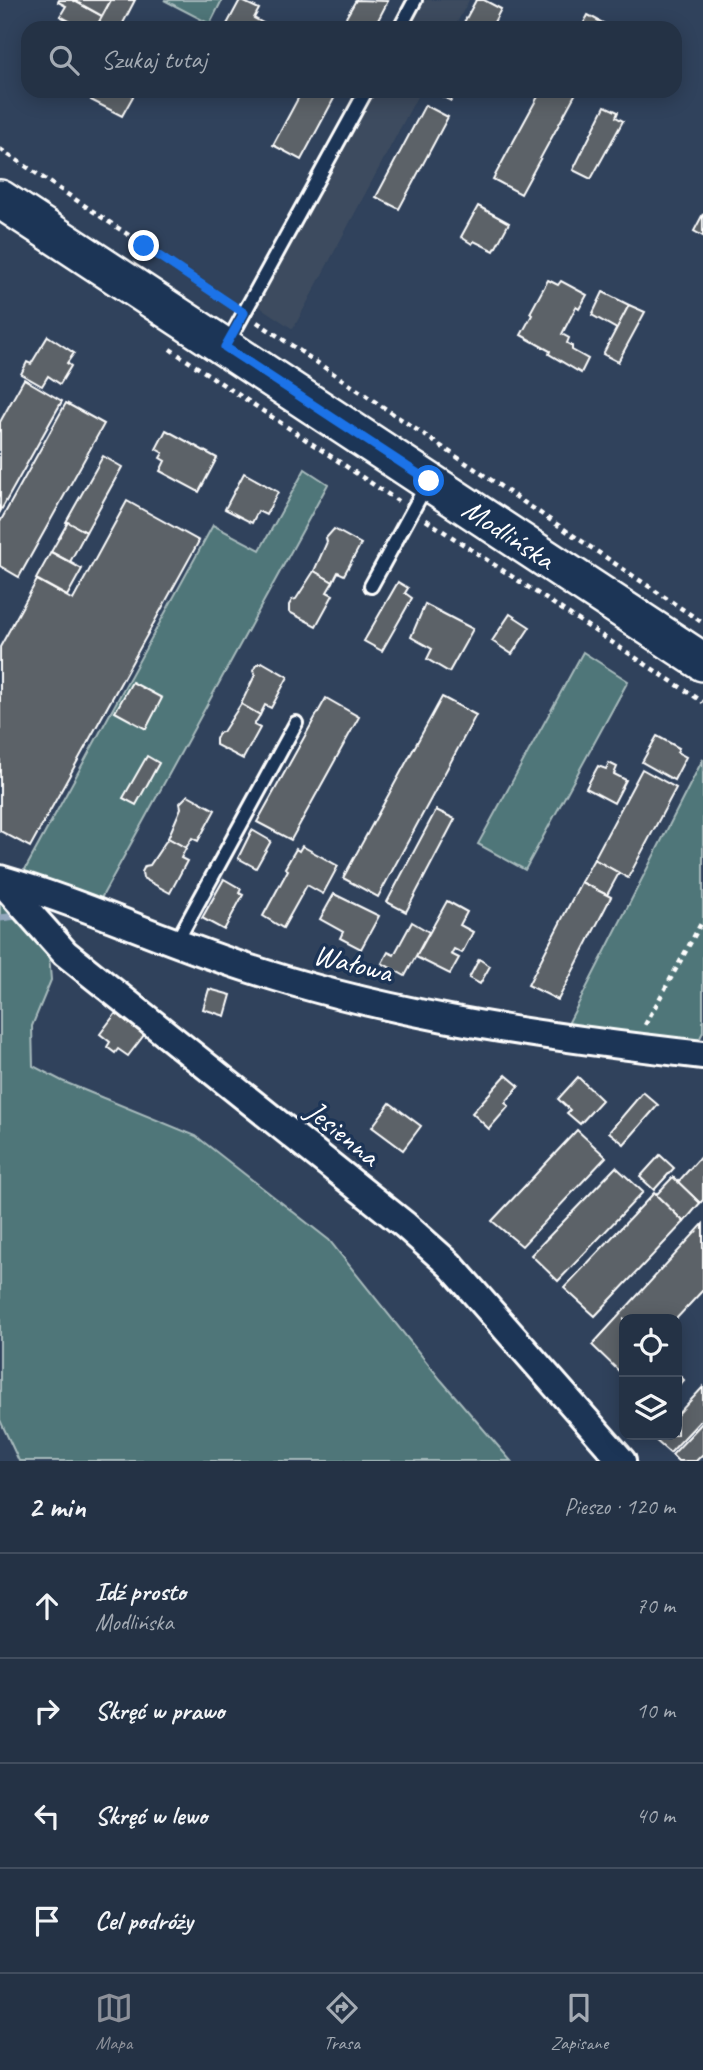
<!DOCTYPE html>
<html lang="pl">
<meta charset="utf-8">
<style>
:root{--surface:#243245;--page:#303e50;--text:#f1f3f6;--muted:#a3aab3;--line:#414d5e;--accent:#8c9099}
body{margin:0;font-family:Caveat,sans-serif;background:var(--page);color:var(--text)}
.controls{position:absolute;right:21px;bottom:21px;display:grid;overflow:hidden;border-radius:14px;box-shadow:0 4px 18px #0003}
.controls button{width:63px;height:63px;display:grid;place-items:center;padding:0;border:0;border-bottom:2px solid var(--line);background:var(--surface);color:var(--text);font:35px sans-serif}
.stop{position:absolute;width:21px;height:21px;margin:-16px;border:5px solid #1a73e8;border-radius:50%;background:#fff}
.stop.end{background:#1a73e8;border-color:#fff;box-shadow:0 2px 7px #0008}
.list{margin:0;padding:0;list-style:none}
h2{display:flex;justify-content:space-between;align-items:center;height:91px;margin:0;padding:0 28px;font-size:30px}
h2 small{font-size:23px;font-weight:400;color:var(--muted)}
.list li{display:grid;grid-template-columns:46px 1fr auto;gap:21px;align-items:center;box-sizing:border-box;height:105px;padding:0 28px;border-top:2px solid var(--line)}
.list b{display:block;font-size:26px;white-space:nowrap}
.list p{margin:0;font-size:23px;white-space:nowrap;color:var(--muted)}
.list em{font-size:23px;font-style:normal;color:var(--muted)}
.icon{flex:none;width:38px;height:38px;fill:none;stroke:currentColor;stroke-width:2;stroke-linecap:round;stroke-linejoin:round}
.map{position:relative;flex:none;width:703px;height:1461px;overflow:hidden}
.search{position:absolute;background:var(--surface);box-shadow:0 4px 18px #0003;left:21px;right:21px;top:21px;height:77px;display:flex;align-items:center;gap:18px;box-sizing:border-box;padding:0 24px;border-radius:21px;color:var(--muted);font-size:26px}
.sheet{height:511px;background:var(--surface)}
nav{display:flex;justify-content:space-around;align-items:center;box-sizing:border-box;height:98px;border-top:2px solid var(--line);background:var(--surface);font-size:19px;color:var(--muted)}
nav a{display:grid;justify-items:center;gap:4px}
nav .on{color:var(--accent)}
.map>svg:first-child{display:block}
.built{fill:#3d4c5f}
.green{fill:#4f7679;stroke:#a7babc;stroke-width:2}
.lines{fill:none;stroke-linecap:round;stroke-linejoin:round}
.stream{stroke:#92a6bc;stroke-width:7}
.building{fill:#5b6267;stroke:#fff;stroke-width:2}
.service-casing{stroke:#fff;stroke-width:18}
.minor-casing{stroke:#fff;stroke-width:32}
.secondary-casing{stroke:#fff;stroke-width:42}
.path{stroke:#fff;stroke-width:4.5;stroke-dasharray:5 5;stroke-linecap:butt}
.service{stroke:#1d3557;stroke-width:12}
.minor{stroke:#1d3557;stroke-width:26}
.secondary{stroke:#1d3557;stroke-width:37}
.route{stroke:#1a73e8;stroke-width:9}
.labels{text-anchor:middle;dominant-baseline:central;stroke-width:7;stroke-linejoin:round;paint-order:stroke}
.street-label{font-size:30px;fill:#fff;stroke:#1d3557}
</style>
<div class="map">
<svg width="703" height="1461" viewBox="0 0 703 1461">
<rect width="100%" height="100%" fill="#30425c"/>
<filter id="ink" filterUnits="userSpaceOnUse"><feTurbulence type="fractalNoise" baseFrequency=".0143" numOctaves="2"/><feDisplacementMap in="SourceGraphic" scale="14" xChannelSelector="R" yChannelSelector="G"/><feConvolveMatrix kernelMatrix="1 2 1 2 8 2 1 2 1" color-interpolation-filters="sRGB"/></filter>
<g filter="url(#ink)">
<g class="built">
<polygon points="407,0 469,0 454,28 391,28"/>
<polygon points="357,91 420,91 293,329 245,297"/>
</g>
<g class="green">
<polygon points="164,0 222,0 210,24"/>
<polygon points="305,469 328,484 99,902 21,877 213,525 260,550"/>
<polygon points="583,652 628,681 525,870 478,844"/>
<polygon points="703,759 703,1032 698,1042 567,1026"/>
<polygon points="0,898 48,943 51,980 32,1026 33,1066 62,1081 196,1136 329,1240 441,1380 511,1461 19,1461 0,1420"/>
</g>
<g class="lines">
<polyline class="stream" points="0,918 17,916"/>
</g>
<g class="building">
<polygon points="59,0 73,0 102,16 96,28 82,28 60,16 66,6 58,2"/>
<polygon points="73,0 111,0 102,16"/>
<polygon points="111,0 135,0 121,27 123,28 96,28"/>
<polygon points="240,0 259,9 254,18 272,28 225,28"/>
<polygon points="356,0 388,1 374,28 340,28"/>
<polygon points="476,0 484,0 501,9 491,28 461,28"/>
<polygon points="588,15 612,28 581,28"/>
<polygon points="96,91 136,91 122,116 91,100"/>
<polygon points="302,91 338,91 301,160 273,145"/>
<polygon points="432,91 457,91 451,101"/>
<polygon points="541,91 577,91 521,194 493,179"/>
<polygon points="425,105 448,117 399,209 376,197"/>
<polygon points="605,106 618,112 616,117 623,121 591,179 573,170"/>
<polygon points="478,206 509,223 494,251 474,241 472,244 461,237"/>
<polygon points="703,214 703,236 694,231"/>
<polygon points="548,280 558,285 561,281 587,295 579,309 576,307 562,334 569,338 567,343 572,346 572,350 588,359 581,373 549,354 550,351 521,335 532,315 530,313"/>
<polygon points="603,292 629,305 617,329 592,315"/>
<polygon points="629,305 645,312 618,362 603,354"/>
<polygon points="48,336 74,353 67,363 71,366 60,384 48,376 42,386 21,374 27,362 31,364"/>
<polygon points="24,379 62,401 0,512 0,422"/>
<polygon points="66,403 104,424 19,577 0,566 0,522"/>
<polygon points="166,430 217,458 199,492 160,471 165,461 160,458 163,453 156,449"/>
<polygon points="103,456 122,467 86,532 66,522"/>
<polygon points="244,473 278,492 266,515 258,511 252,523 225,509"/>
<polygon points="127,501 199,541 30,847 0,831 0,647 37,580 73,600"/>
<polygon points="68,522 86,532 70,562 51,552"/>
<polygon points="334,529 361,544 344,575 338,572 333,582 314,571 327,542 326,538"/>
<polygon points="51,552 82,569 67,596 36,579"/>
<polygon points="314,571 333,582 327,592 333,595 316,626 289,612 289,605 292,600 296,599"/>
<polygon points="398,582 408,588 405,593 412,598 382,651 364,641"/>
<polygon points="425,604 473,629 449,672 427,659 432,649 411,637"/>
<polygon points="510,614 530,627 512,654 492,641"/>
<polygon points="262,662 288,677 271,708 265,705 260,715 241,704 255,675 253,671 256,665"/>
<polygon points="132,682 162,698 146,729 115,712"/>
<polygon points="442,697 476,715 378,897 343,878"/>
<polygon points="326,698 359,717 291,840 257,822"/>
<polygon points="241,704 260,715 254,725 260,728 243,759 216,745 216,739 219,733 223,732"/>
<polygon points="657,736 679,748 677,752 686,757 674,780 642,762"/>
<polygon points="147,756 159,763 136,805 123,798"/>
<polygon points="609,763 617,767 614,774 626,780 614,803 586,788 598,766 606,769"/>
<polygon points="642,769 676,788 628,878 594,859"/>
<polygon points="188,795 215,810 198,841 192,838 186,848 168,838 181,808 180,803"/>
<polygon points="436,810 455,819 406,912 387,902"/>
<polygon points="252,830 271,841 256,868 238,858"/>
<polygon points="168,838 186,848 181,858 187,861 170,893 143,878 142,872 145,866 150,865"/>
<polygon points="302,846 338,866 323,894 307,885 283,928 263,916 288,870 285,868 296,849 299,851"/>
<polygon points="594,859 619,873 607,895 581,882"/>
<polygon points="224,879 241,889 239,893 243,895 224,930 202,918"/>
<polygon points="581,882 611,897 558,1000 528,985"/>
<polygon points="334,894 379,916 361,949 340,938 343,932 320,919"/>
<polygon points="447,901 467,912 460,925 473,932 462,953 454,949 451,954 459,958 450,974 416,957"/>
<polygon points="412,922 429,932 405,976 382,963 388,952 394,955"/>
<polygon points="479,959 490,966 480,984 469,978"/>
<polygon points="209,989 231,995 225,1016 203,1009"/>
<polygon points="116,1013 144,1035 128,1056 118,1049 115,1053 107,1047 110,1042 100,1034"/>
<polygon points="506,1075 519,1086 505,1103 509,1106 489,1129 472,1113"/>
<polygon points="578,1077 602,1100 580,1124 567,1113 570,1110 558,1099"/>
<polygon points="643,1092 658,1105 624,1144 609,1132"/>
<polygon points="390,1103 421,1126 403,1150 372,1127"/>
<polygon points="577,1130 606,1157 522,1246 492,1221"/>
<polygon points="703,1154 703,1200 700,1203 678,1182"/>
<polygon points="660,1155 674,1168 654,1190 640,1177"/>
<polygon points="616,1167 643,1192 558,1281 531,1255"/>
<polygon points="673,1177 700,1203 684,1222 656,1195"/>
<polygon points="654,1193 684,1222 595,1316 564,1288"/>
<polygon points="703,1224 703,1290 676,1319 624,1319 624,1376 592,1345"/>
<polygon points="677,1373 684,1380 677,1388"/>
<polygon points="703,1387 703,1418 670,1453 654,1439 658,1435 677,1435 677,1415"/>
<polygon points="703,1422 703,1454 696,1461 678,1461 672,1455"/>
</g>
<g class="lines">
<g class="service-casing">
<g id="service">
<polyline points="400,28 415,0"/>
<polyline points="227,344 366,91"/>
<polyline points="371,586 427,484"/>
<polyline points="176,943 296,723"/>
</g>
</g>
<g class="minor-casing">
<g id="minor">
<path d="M0,879C89,905 172,945 260,972C403,1018 554,1038 703,1055"/>
<polyline points="0,880 65,953 405,1225 450,1265 622,1461"/>
</g>
</g>
<g class="secondary-casing">
<g id="secondary">
<path id="s1" d="M0,199L703,662"/>
</g>
</g>
<g class="path">
<polyline points="0,149 233,305"/>
<polyline points="257,322 703,623"/>
<polyline points="170,349 398,501"/>
<polyline points="426,520 703,702"/>
<polyline points="645,1025 703,920"/>
</g>
<use href="#service" class="service"/>
<use href="#minor" class="minor"/>
<use href="#secondary" class="secondary"/>
</g>
</g>
<g class="lines" filter="url(#ink)">
<polyline class="route" points="144,246 244,313 225,347 429,481"/>
</g>
<g class="labels">
<g class="street-label">
<text stroke="none"><textPath href="#s1" startOffset="609">Modlińska</textPath></text>
<text transform="translate(353 963) rotate(14)">Wałowa</text>
<text transform="translate(343 1133) rotate(39)">Jesienna</text>
</g>
</g>
</svg>
<div class="controls">
<button><svg class="icon" aria-label="locate" viewBox="0 0 24 24"><circle cx="12" cy="12" r="6"/><path d="M12 2v4M12 18v4M2 12h4M18 12h4"/></svg></button>
<button><svg class="icon" aria-label="layers" viewBox="0 0 24 24"><path d="M12 4l9 5-9 5-9-5zM3 14l9 5 9-5"/></svg></button>
</div>
<div class="stop" style="left:429px;top:481px"></div>
<div class="stop end" style="left:144px;top:246px"></div>
<div class="search"><svg class="icon" aria-label="search" viewBox="0 0 24 24"><circle cx="10" cy="10" r="6"/><path d="M15 15l6 6"/></svg>Szukaj tutaj</div>
</div>
<section class="sheet">
<h2>2 min<small>Pieszo · 120 m</small></h2>
<ul class="list">
<li><svg class="icon" aria-label="ahead" viewBox="0 0 24 24"><path d="M12 20V5M6 11l6-6 6 6"/></svg><div><b>Idź prosto</b><p>Modlińska</p></div><em>70 m</em></li>
<li><svg class="icon" aria-label="right" viewBox="0 0 24 24"><path d="M7 20v-9h11M14 6l5 5-5 5"/></svg><div><b>Skręć w prawo</b></div><em>10 m</em></li>
<li><svg class="icon" aria-label="left" viewBox="0 0 24 24"><path d="M17 20v-9H6M10 6l-5 5 5 5"/></svg><div><b>Skręć w lewo</b></div><em>40 m</em></li>
<li><svg class="icon" aria-label="arrive" viewBox="0 0 24 24"><path d="M6 21V4h12l-3 4 3 4H6"/></svg><div><b>Cel podróży</b></div></li>
</ul>
</section>
<nav>
<a class="on"><svg class="icon" aria-label="map" viewBox="0 0 24 24"><path d="M3 6l6-2 6 2 6-2v14l-6 2-6-2-6 2zM9 4v14M15 6v14"/></svg>Mapa</a>
<a><svg class="icon" aria-label="directions" viewBox="0 0 24 24"><path d="M12 3l9 9-9 9-9-9zM9 14v-3h6M13 9l2 2-2 2"/></svg>Trasa</a>
<a><svg class="icon" aria-label="saved" viewBox="0 0 24 24"><path d="M7 4h10v16l-5-4-5 4z"/></svg>Zapisane</a>
</nav>
